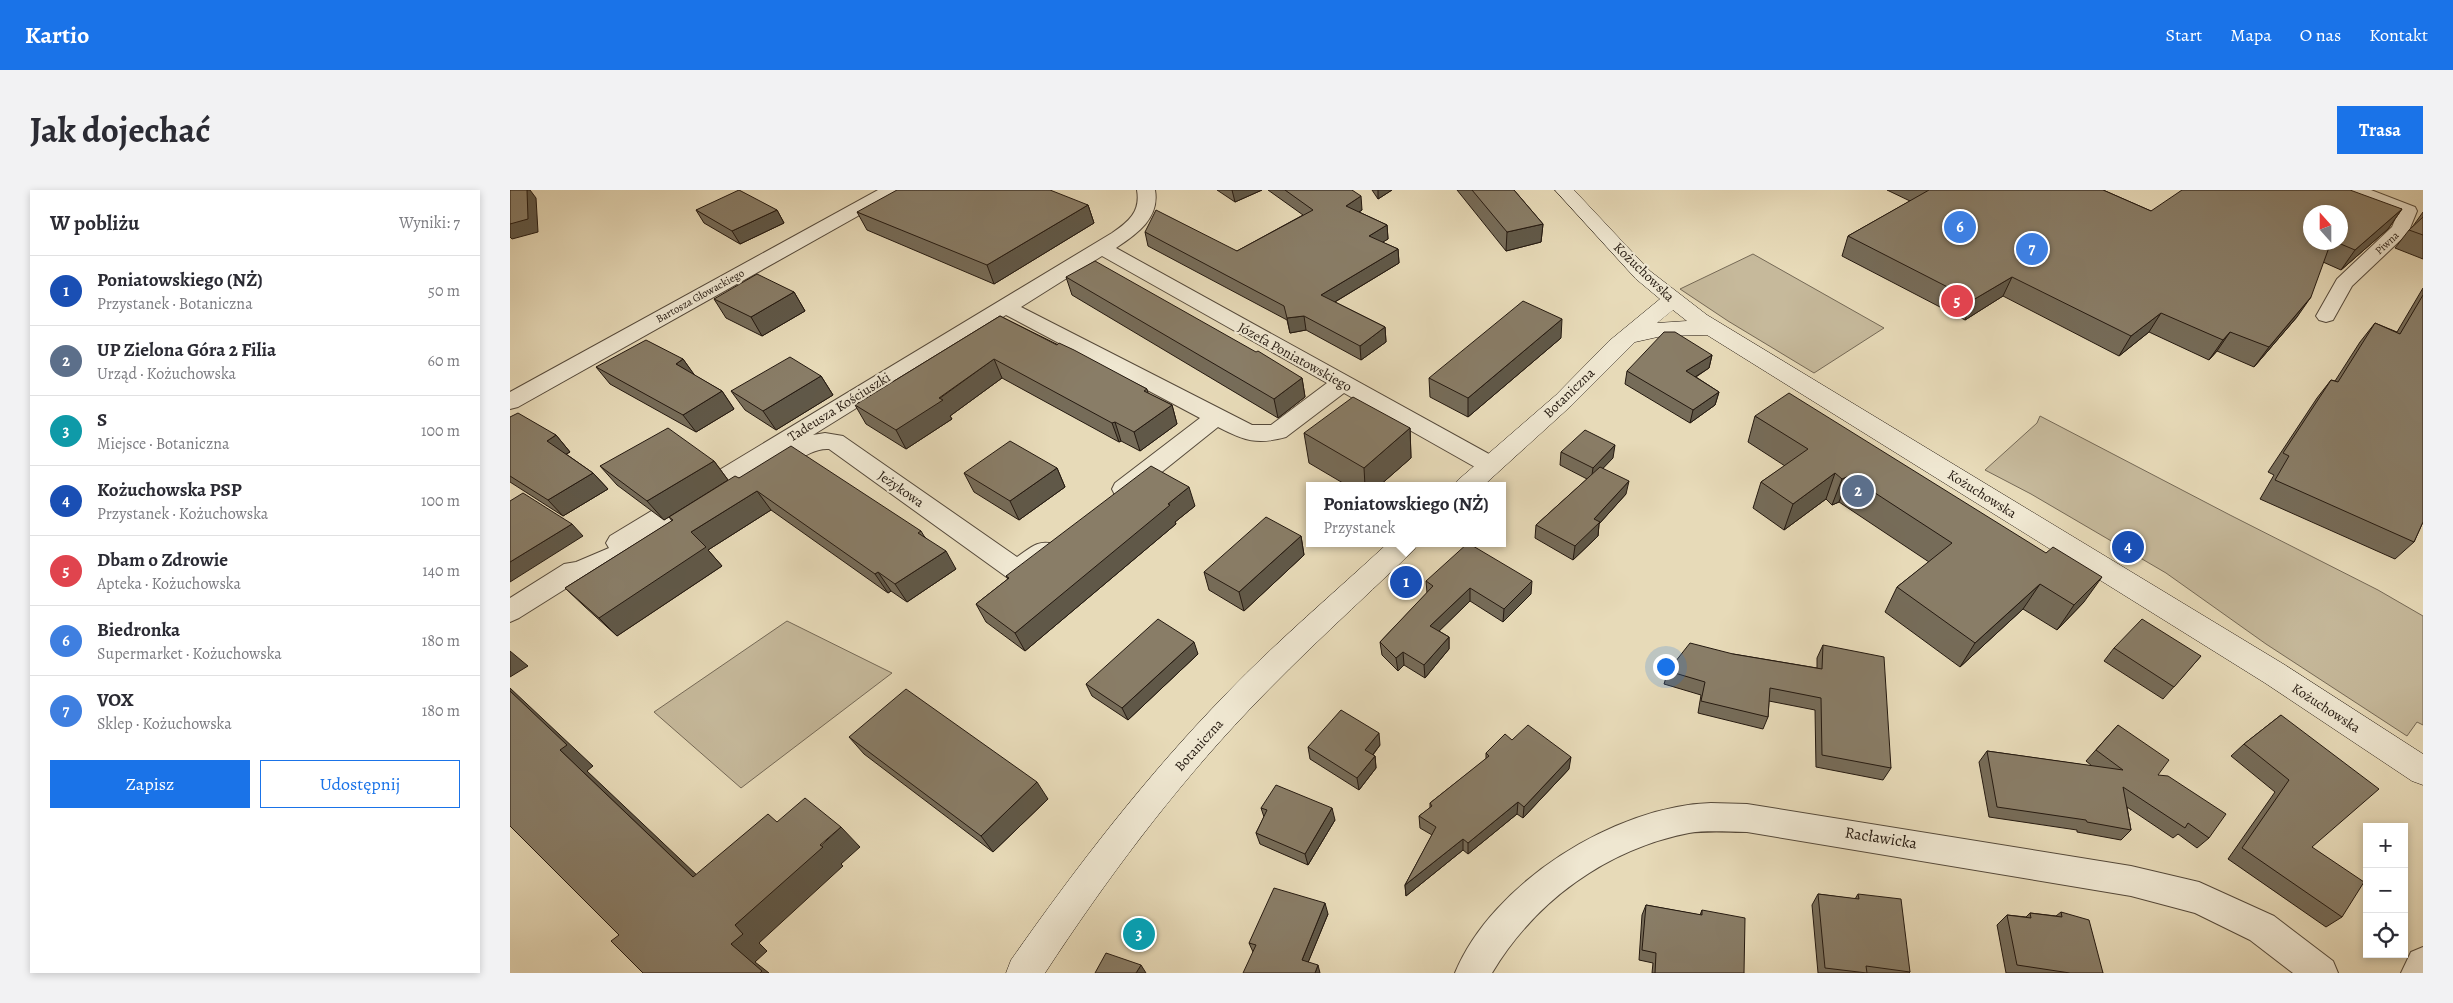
<!DOCTYPE html>
<html lang="pl">
<meta charset="utf-8">
<style>
:root{--surface:#fff;--page:#f2f2f3;--text:#2b2b33;--muted:#7c7c81;--line:#e1e1e2;--accent:#1a73e8}
body{margin:0;font-family:Alegreya,serif;background:var(--page);color:var(--text)}
.controls{position:absolute;right:15px;bottom:15px;display:grid;overflow:hidden;border-radius:0px;box-shadow:0 2px 8px #0003}
.controls button{width:45px;height:45px;display:grid;place-items:center;padding:0;border:0;border-bottom:1px solid var(--line);background:var(--surface);color:var(--text);font:25px sans-serif}
.compass{position:absolute;left:1793px;top:15px;width:45px;height:45px;border-radius:50%;background:var(--surface);box-shadow:0 2px 8px #0003;rotate:339deg}
.you{position:absolute;left:1155px;top:476px;width:18px;height:18px;margin:-12px;border:4px solid #fff;border-radius:50%;background:#1a73e8;box-shadow:0 0 0 8px #1a73e833}
.badge{display:grid;place-items:center;width:32px;height:32px;border-radius:50%;background:var(--accent);color:#fff;font-size:16px;font-weight:700}
.pin{position:absolute;translate:-50% -50%;border:2px solid #fff;box-shadow:0 1px 5px #0006}
.popup{position:absolute;left:796px;top:292px;width:200px;height:65px;box-sizing:border-box;display:grid;place-content:center;border-radius:0px;background:var(--surface);filter:drop-shadow(0 1px 4px #0005);font-size:16px;white-space:nowrap;color:var(--muted)}
.popup b{font-size:19px;color:var(--text)}
.popup::after{content:'';position:absolute;left:50%;top:100%;margin-left:-10px;border:10px solid transparent;border-top-color:var(--surface)}
.list{margin:0;padding:0;list-style:none}
h2{display:flex;justify-content:space-between;align-items:center;height:65px;margin:0;padding:0 20px;font-size:21px}
h2 small{font-size:16px;font-weight:400;color:var(--muted)}
.list li{display:grid;grid-template-columns:32px 1fr auto;gap:15px;align-items:center;box-sizing:border-box;height:70px;padding:0 20px;border-top:1px solid var(--line)}
.list b{display:block;font-size:19px;white-space:nowrap}
.list p{margin:0;font-size:16px;white-space:nowrap;color:var(--muted)}
.list em{font-size:16px;font-style:normal;color:var(--muted)}
.actions{display:flex;gap:10px;padding:15px 20px}
.actions a{flex:1;padding:11px 0;border:1px solid var(--accent);border-radius:0px;text-align:center;font-size:18px;color:var(--accent)}
.actions .main{background:var(--accent);color:#fff}
.icon{flex:none;width:28px;height:28px;fill:none;stroke:currentColor;stroke-width:2;stroke-linecap:round;stroke-linejoin:round}
.map{position:relative;flex:none;width:1913px;height:783px;overflow:hidden;border-radius:0px}
header{display:flex;align-items:center;gap:30px;box-sizing:border-box;height:70px;padding:0 25px;background:var(--accent);color:#fff}
header strong{font-size:24px}
nav{display:flex;gap:28px;margin-inline-start:auto;font-size:18px}
.intro{display:flex;align-items:center;justify-content:space-between;box-sizing:border-box;height:120px;padding:0 30px}
h1{margin:0;font-size:35px}
.button{padding:12px 22px;border-radius:0px;background:var(--accent);color:#fff;font-size:18px;font-weight:700}
main{display:flex;gap:30px;padding:0 30px}
aside{flex:1;background:var(--surface);border-radius:0px;box-shadow:0 2px 8px #0003}
.map>svg:first-child{display:block}
.green{fill:#c6b99b;stroke:#756956}
.lines{fill:none;stroke-linecap:round;stroke-linejoin:round}
.street-casing{stroke:#55493a;stroke-width:2}
.secondary-casing{stroke:#241910;stroke-width:1}
.street{fill:#efe7d1;fill-rule:evenodd}
.secondary{fill:#efe7d1;fill-rule:evenodd}
.wall{fill:#766c59;stroke:#241910;fill-rule:evenodd}
.shaded-wall{fill:#605848;stroke:#241910}
.building{fill:#897d67;stroke:#241910}
.labels{text-anchor:middle;dominant-baseline:central;stroke-width:4.5;stroke-linejoin:round;paint-order:stroke}
.far-street-label{font-size:11px;fill:#241910;stroke:#efe7d1}
.street-label{font-size:14px;fill:#241910;stroke:#efe7d1}
.near-street-label{font-size:16px;fill:#241910;stroke:#efe7d1}
</style>
<header>
<strong>Kartio</strong>
<nav><a>Start</a><a>Mapa</a><a>O nas</a><a>Kontakt</a></nav>
</header>
<div class="intro"><h1>Jak dojechać</h1><a class="button">Trasa</a></div>
<main>
<aside>
<h2>W pobliżu<small>Wyniki: 7</small></h2>
<ul class="list">
<li><span class="badge" style="background:#1a4fb4">1</span><div><b>Poniatowskiego (NŻ)</b><p>Przystanek · Botaniczna</p></div><em>50 m</em></li>
<li><span class="badge" style="background:#5c6f8a">2</span><div><b>UP Zielona Góra 2 Filia</b><p>Urząd · Kożuchowska</p></div><em>60 m</em></li>
<li><span class="badge" style="background:#0f9aa8">3</span><div><b>S</b><p>Miejsce · Botaniczna</p></div><em>100 m</em></li>
<li><span class="badge" style="background:#1a4fb4">4</span><div><b>Kożuchowska PSP</b><p>Przystanek · Kożuchowska</p></div><em>100 m</em></li>
<li><span class="badge" style="background:#e0444e">5</span><div><b>Dbam o Zdrowie</b><p>Apteka · Kożuchowska</p></div><em>140 m</em></li>
<li><span class="badge" style="background:#3f7fe0">6</span><div><b>Biedronka</b><p>Supermarket · Kożuchowska</p></div><em>180 m</em></li>
<li><span class="badge" style="background:#3f7fe0">7</span><div><b>VOX</b><p>Sklep · Kożuchowska</p></div><em>180 m</em></li>
</ul>
<div class="actions"><a class="main">Zapisz</a><a>Udostępnij</a></div>
</aside>
<div class="map">
<svg width="1913" height="783" viewBox="0 0 1913 783">
<rect width="100%" height="100%" fill="#e7dab8"/>
<filter id="stains"><feTurbulence type="fractalNoise" baseFrequency=".004" numOctaves="4"/><feColorMatrix values="0 0 0 0 .2 0 0 0 0 .09 0 0 0 0 .02 0 0 0 .5 -.17"/></filter>
<radialGradient id="worn" r=".72"><stop offset=".6" stop-color="#630" stop-opacity="0"/><stop offset="1" stop-color="#630" stop-opacity=".3"/></radialGradient>
<g class="green">
<polygon points="1243,64 1374,138 1304,183 1218,131 1170,99"/>
<polygon points="1530,226 1720,325 1868,400 1913,426 1913,535 1907,532 1897,546 1756,454 1656,383 1521,304 1475,280 1527,233"/>
<polygon points="277,431 382,483 231,598 144,522"/>
</g>
<g class="lines">
<g class="street-casing">
<g id="street">
<polygon points="368,0 390,0 387,4 8,217 0,219 0,202"/>
<path d="M627,0H645C650,28 627,44 606,58L988,269L992,275L988,281L980,283L972,281L834,203L776,247C747,255 735,251 708,237L623,305L614,308L605,305L602,299L605,293L690,228L496,125L303,245L315,243L333,246L507,367C519,359 528,349 543,354L547,361C538,376 515,393 498,388L319,259C292,257 273,292 248,285L245,281L142,345L147,346L151,353L147,360L60,396L9,428L0,432V408L54,374L66,372L99,358L96,353L100,346L602,43C618,32 631,22 627,0ZM592,66L817,193L761,235H742L511,117Z"/>
<polygon points="1836,0 1861,0 1905,17 1907,21 1898,43 1842,96 1823,130 1816,132 1809,130 1806,126 1827,89 1882,37 1888,23 1839,4"/>
<path d="M1201,613L1237,614L1621,676L1689,692L1764,726L1823,771L1828,783H1783L1740,750L1685,723L1621,706L1237,642C1218,642 1198,640 1179,643C1097,659 1025,711 982,783H945C982,693 1105,616 1201,613Z"/>
<polygon points="1913,757 1913,783 1891,783 1901,762"/>
</g>
</g>
<g class="secondary-casing">
<g id="secondary">
<path d="M1045,0H1064L1140,81L1197,125L1775,475L1913,564V595L1902,591L1755,493L1197,145L1152,146L1125,152L1062,215L973,296H944L948,290L1046,205L1099,151L1150,109L1126,89ZM1163,120L1177,131L1147,133Z"/>
<path d="M878,353H908L904,360C849,413 792,464 739,520C662,601 596,690 535,783H496L501,770C567,676 637,585 717,503C768,450 824,403 878,353Z"/>
</g>
</g>
<use href="#street" class="street"/>
<use href="#secondary" class="secondary"/>
</g>
<g class="wall">
<polygon points="707,0 752,0 725,12"/>
<polygon points="758,0 842,0 852,20 849,22 877,35 878,49 872,52 888,59 889,73 825,112 875,137 876,152 851,170 796,140 780,143 777,130 638,56 635,42 727,61 793,25"/>
<polygon points="862,0 882,0 868,9"/>
<polygon points="947,0 1004,0 1033,34 1031,52 996,61"/>
<path d="M1377,0H1593L1641,21L1892,19L1878,39L1831,80L1813,72L1787,127L1744,177L1707,161L1699,170L1639,142L1609,166L1493,106L1455,130L1332,66L1338,46L1400,11ZM1800,22L1830,52H1800Z"/>
<polygon points="578,15 584,33 484,94 357,40 347,22"/>
<polygon points="186,20 267,20 274,33 230,54 194,33"/>
<polygon points="1913,22 1913,69 1885,58 1899,40 1903,36"/>
<polygon points="556,87 792,188 795,207 768,228 562,105"/>
<polygon points="1913,98 1913,332 1904,352 1885,369 1750,309 1764,285 1758,282 1807,208 1821,190 1825,191 1850,152 1865,133 1887,142"/>
<polygon points="284,102 295,121 252,146 216,128 204,109"/>
<polygon points="490,126 637,199 638,203 662,215 667,234 630,261 611,251 609,252 492,188 440,226 442,229 396,259 356,234 345,215"/>
<polygon points="1051,148 958,227 920,207 919,188"/>
<polygon points="1202,165 1199,178 1186,187 1209,202 1205,215 1180,233 1115,194 1117,181"/>
<polygon points="173,169 184,185 212,201 224,219 186,242 100,194 86,177"/>
<polygon points="311,186 323,205 266,240 235,220 221,201"/>
<polygon points="1245,226 1574,412 1547,440 1513,419 1450,477 1375,422 1387,397 1419,372 1329,312 1322,315 1316,309 1274,340 1243,318 1251,292 1275,276 1238,252"/>
<polygon points="0,227 46,245 60,262 56,264 83,283 98,299 53,326 0,292"/>
<polygon points="900,238 901,268 869,296 838,296 799,273 794,243"/>
<polygon points="1051,262 1103,268 1093,278 1116,304 1089,334 1088,346 1063,370 1025,348 1026,335 1077,289 1050,275"/>
<polygon points="204,271 218,290 154,330 107,295 90,276"/>
<polygon points="547,278 555,297 509,330 464,302 454,283"/>
<polygon points="229,288 411,341 414,346 446,379 397,412 381,401 378,403 261,320 198,360 212,376 107,446 74,416 55,398 162,331 159,327"/>
<polygon points="685,316 665,332 666,334 515,461 476,432 466,414 498,389 496,386"/>
<polygon points="791,346 794,365 734,421 699,400 694,382"/>
<polygon points="916,391 1021,404 993,432 960,411 929,441 939,447 939,459 915,488 894,475 888,481 872,465 870,452 917,403"/>
<polygon points="1313,455 1381,578 1373,590 1306,577 1305,520 1259,511 1258,527 1253,539 1188,523 1191,505 1154,494 1158,481 1223,464 1307,478 1307,468"/>
<polygon points="1604,458 1691,466 1653,509 1594,471"/>
<polygon points="688,464 618,530 582,506 576,494"/>
<polygon points="1771,525 1802,657 1832,727 1816,737 1718,669 1765,602 1721,566 1734,554"/>
<polygon points="1608,535 1699,648 1687,658 1668,644 1663,648 1617,617 1621,640 1611,650 1567,642 1567,640 1479,627 1469,572 1477,561 1582,576 1576,571"/>
<polygon points="339,547 538,609 483,662 354,564"/>
<polygon points="1002,550 1059,579 1013,628 1007,624 958,664 953,660 896,706 895,695 922,645 910,638 909,626 920,618 920,613 976,569 976,563"/>
<polygon points="870,555 863,565 865,566 866,578 849,600 800,569 798,557"/>
<polygon points="751,618 825,630 798,675 750,654 746,643 754,627"/>
<polygon points="1308,704 1345,709 1348,704 1400,782 1399,783 1308,783 1302,715"/>
<polygon points="1136,715 1190,725 1192,720 1234,783 1142,783 1143,773 1129,770 1132,725"/>
<polygon points="1551,722 1593,783 1496,783 1487,735 1497,725 1516,727 1520,723 1546,726"/>
<polygon points="818,724 798,772 743,762 739,753"/>
</g>
<g class="shaded-wall">
<polygon points="17,0 20,0 26,8 28,42 2,49 0,47 0,34"/>
<polygon points="722,0 752,0 725,12"/>
<polygon points="868,0 882,0 868,9"/>
<polygon points="851,6 852,20 837,30 836,16"/>
<polygon points="578,15 584,33 484,94 477,75"/>
<polygon points="1892,19 1878,39 1831,80 1845,60"/>
<polygon points="267,20 274,33 230,54 222,41"/>
<polygon points="1033,34 1031,52 996,61 997,42"/>
<polygon points="877,35 878,49 860,60 859,46"/>
<polygon points="888,59 889,73 813,119 811,105"/>
<polygon points="1502,87 1493,106 1455,130 1463,110"/>
<polygon points="284,102 295,121 252,146 241,127"/>
<polygon points="1801,107 1787,127 1744,177 1759,157"/>
<polygon points="1651,123 1639,142 1609,166 1621,146"/>
<polygon points="794,126 796,140 780,143 777,128"/>
<polygon points="1052,129 1051,148 958,227 958,208"/>
<polygon points="875,137 876,152 851,170 850,156"/>
<polygon points="1720,142 1707,161 1699,170 1713,150"/>
<polygon points="1202,165 1199,178 1174,194 1176,181"/>
<polygon points="173,169 186,187 166,174"/>
<polygon points="484,169 492,188 440,226 442,229 396,259 386,240"/>
<polygon points="311,186 323,205 266,240 253,221"/>
<polygon points="792,188 795,207 768,228 764,209"/>
<polygon points="212,201 224,219 186,242 173,225"/>
<polygon points="1209,202 1205,215 1180,233 1183,220"/>
<polygon points="662,215 667,234 630,261 624,242"/>
<polygon points="605,232 611,251 609,252 602,233"/>
<polygon points="900,238 901,268 869,296 855,296 854,278"/>
<polygon points="46,245 60,262 51,267 37,251"/>
<polygon points="1105,255 1103,268 1081,291 1083,278"/>
<polygon points="204,271 218,290 154,330 137,311"/>
<polygon points="547,278 555,297 509,330 500,311"/>
<polygon points="83,283 98,299 53,326 38,310"/>
<polygon points="1325,283 1316,309 1274,340 1283,314"/>
<polygon points="1339,286 1329,312 1322,315 1332,289"/>
<polygon points="1119,291 1116,304 1089,334 1088,346 1063,370 1065,356 1084,329"/>
<polygon points="679,297 685,316 665,332 666,334 515,461 505,443 658,314"/>
<polygon points="247,301 261,320 198,360 212,376 107,446 89,428 181,342"/>
<polygon points="62,334 73,346 0,392 0,372"/>
<polygon points="791,346 794,365 734,421 729,402"/>
<polygon points="436,361 446,379 397,412 385,394"/>
<polygon points="368,382 381,401 378,403 365,384"/>
<polygon points="1592,387 1574,412 1547,440 1564,415"/>
<polygon points="1022,391 1021,404 993,432 994,419"/>
<polygon points="1530,394 1513,419 1450,477 1465,453"/>
<polygon points="960,398 960,411 921,449 920,436"/>
<polygon points="939,447 939,459 915,488 914,475"/>
<polygon points="684,452 688,464 618,530 612,518"/>
<polygon points="0,461 18,476 0,487"/>
<polygon points="893,462 894,475 888,481 886,468"/>
<polygon points="0,498 83,576 77,581 208,705 183,687 50,560 0,501"/>
<polygon points="869,543 870,555 857,572 855,560"/>
<polygon points="865,566 866,578 849,600 847,588"/>
<polygon points="1061,567 1059,579 1013,628 1014,617"/>
<polygon points="527,592 538,609 483,662 471,646"/>
<polygon points="1008,612 1007,624 958,664 958,653"/>
<polygon points="822,618 825,630 798,675 795,664"/>
<polygon points="331,637 350,657 331,674 333,676 249,753 257,761 245,772 259,783 250,783 221,754 225,735"/>
<polygon points="953,649 953,660 896,706 895,695"/>
<polygon points="815,713 818,724 795,780 792,770"/>
<polygon points="631,775 636,783 626,783"/>
<polygon points="808,775 810,783 805,783"/>
</g>
<g class="building">
<polygon points="0,0 17,0 18,29 0,34"/>
<polygon points="229,0 267,20 222,41 186,20"/>
<polygon points="387,0 540,0 578,15 477,75 347,22"/>
<polygon points="775,0 842,0 851,6 836,16 877,35 859,46 888,59 811,105 875,137 850,156 794,126 777,128 774,116 635,42 646,20 727,61 803,20"/>
<polygon points="962,0 1004,0 1033,34 997,42"/>
<polygon points="1419,0 1593,0 1641,21 1672,0 1840,0 1892,19 1845,60 1826,52 1830,52 1830,22 1800,22 1800,52 1821,52 1801,107 1759,157 1720,142 1713,150 1651,123 1621,146 1502,87 1463,110 1338,46"/>
<polygon points="1913,27 1913,45 1899,40"/>
<polygon points="585,71 746,162 748,161 792,188 764,209 556,87"/>
<polygon points="247,84 284,102 241,127 204,109"/>
<polygon points="1913,105 1913,332 1904,352 1765,290 1779,266 1773,263 1821,190 1828,192 1865,133 1890,144"/>
<polygon points="1013,111 1052,129 958,208 919,188"/>
<polygon points="490,126 547,155 549,153 564,160 637,199 634,201 662,215 624,242 605,232 602,233 484,169 429,208 433,210 386,240 345,215"/>
<polygon points="1154,142 1165,142 1202,165 1176,181 1209,202 1183,220 1117,181"/>
<polygon points="136,150 173,169 166,174 212,201 173,225 86,177"/>
<polygon points="280,167 311,186 253,221 221,201"/>
<polygon points="1279,203 1536,363 1543,357 1592,387 1564,415 1530,394 1465,453 1387,397 1442,353 1339,286 1332,289 1325,283 1283,314 1251,292 1298,259 1245,226"/>
<polygon points="843,207 900,238 854,278 794,243"/>
<polygon points="8,223 46,245 37,251 83,283 38,310 0,286 0,227"/>
<polygon points="158,238 204,271 137,311 90,276"/>
<polygon points="1075,240 1105,255 1083,278 1051,262"/>
<polygon points="500,251 547,278 500,311 454,283"/>
<polygon points="281,256 411,341 408,343 436,361 385,394 368,382 365,384 247,301 181,342 196,357 89,428 55,398 163,330 159,327 225,286 229,288"/>
<polygon points="641,276 679,297 658,314 660,315 505,443 466,414 499,388 496,386"/>
<polygon points="1090,277 1119,291 1084,329 1090,332 1065,356 1026,335"/>
<polygon points="13,303 62,334 0,372 0,311"/>
<polygon points="756,327 791,346 729,402 694,382"/>
<polygon points="958,353 1022,391 994,419 960,398 920,436 939,447 914,475 893,462 886,468 870,452 923,396 916,391"/>
<polygon points="648,429 684,452 612,518 576,494"/>
<polygon points="1632,429 1691,466 1664,497 1604,458"/>
<polygon points="1180,453 1223,464 1312,479 1313,455 1374,467 1381,578 1312,565 1311,508 1260,498 1258,527 1191,511 1195,492 1158,481"/>
<polygon points="396,499 527,592 471,646 339,547"/>
<polygon points="0,501 57,555 50,560 183,687 258,624 267,632 295,608 331,637 310,655 313,657 225,735 233,744 221,754 252,781 250,783 133,783 101,751 109,745 0,636"/>
<polygon points="831,520 869,543 855,560 865,566 847,588 798,557"/>
<polygon points="1771,525 1869,599 1802,657 1854,692 1832,727 1732,658 1779,590 1734,554"/>
<polygon points="1018,535 1061,567 1014,617 1008,612 958,653 953,649 895,695 926,637 909,626 922,616 920,613 979,566 976,563 995,544 1002,550"/>
<polygon points="1608,535 1659,570 1648,585 1658,586 1716,624 1699,648 1678,633 1675,638 1613,597 1621,640 1577,632 1576,630 1487,617 1477,561 1613,580 1586,560"/>
<polygon points="766,595 822,618 795,664 746,643 757,620 751,618"/>
<polygon points="764,698 815,713 792,770 808,775 805,783 733,783 746,755 739,753"/>
<polygon points="1308,704 1349,709 1348,704 1391,709 1400,782 1356,776 1357,783 1315,778"/>
<polygon points="1136,715 1192,725 1192,720 1235,728 1234,783 1145,783 1146,763 1132,760"/>
<polygon points="1551,722 1579,730 1593,783 1560,783 1507,775 1497,725 1521,728 1520,723 1552,727"/>
<polygon points="596,763 631,775 626,783 585,783"/>
</g>
<g class="labels">
<g class="far-street-label">
<text transform="translate(1877 53) rotate(-43)">Piwna</text>
<text transform="translate(190 106) rotate(-29)">Bartosza Głowackiego</text>
</g>
<g class="street-label">
<text transform="translate(1134 82) rotate(44)">Kożuchowska</text>
<text transform="translate(785 167) rotate(29)">Józefa Poniatowskiego</text>
<text transform="translate(1059 203) rotate(-44)">Botaniczna</text>
<text transform="translate(329 217) rotate(-32)">Tadeusza Kościuszki</text>
<text transform="translate(391 299) rotate(35)">Jeżykowa</text>
<text transform="translate(1472 304) rotate(32)">Kożuchowska</text>
<text transform="translate(1816 518) rotate(33)">Kożuchowska</text>
<text transform="translate(689 555) rotate(-48)">Botaniczna</text>
</g>
<g class="near-street-label">
<text transform="translate(1371 648) rotate(9)">Racławicka</text>
</g>
</g>
<rect width="100%" height="100%" filter="url(#stains)"/>
<rect width="100%" height="100%" fill="url(#worn)"/>
</svg>
<div class="controls">
<button>+</button>
<button>−</button>
<button><svg class="icon" aria-label="locate" viewBox="0 0 24 24"><circle cx="12" cy="12" r="6"/><path d="M12 2v4M12 18v4M2 12h4M18 12h4"/></svg></button>
</div>
<svg class="compass" viewBox="-18 -18 36 36"><path d="M0-13l5 13h-10z" fill="#e53935"/><path d="M0 13l5-13h-10z" fill="#7c7c81"/></svg>
<div class="you"></div>
<div class="pin badge" style="left:896px;top:392px;background:#1a4fb4">1</div>
<div class="popup"><b>Poniatowskiego (NŻ)</b>Przystanek</div>
<div class="pin badge" style="left:1348px;top:301px;background:#5c6f8a">2</div>
<div class="pin badge" style="left:629px;top:744px;background:#0f9aa8">3</div>
<div class="pin badge" style="left:1618px;top:357px;background:#1a4fb4">4</div>
<div class="pin badge" style="left:1447px;top:111px;background:#e0444e">5</div>
<div class="pin badge" style="left:1450px;top:37px;background:#3f7fe0">6</div>
<div class="pin badge" style="left:1522px;top:59px;background:#3f7fe0">7</div>
</div>
</main>
